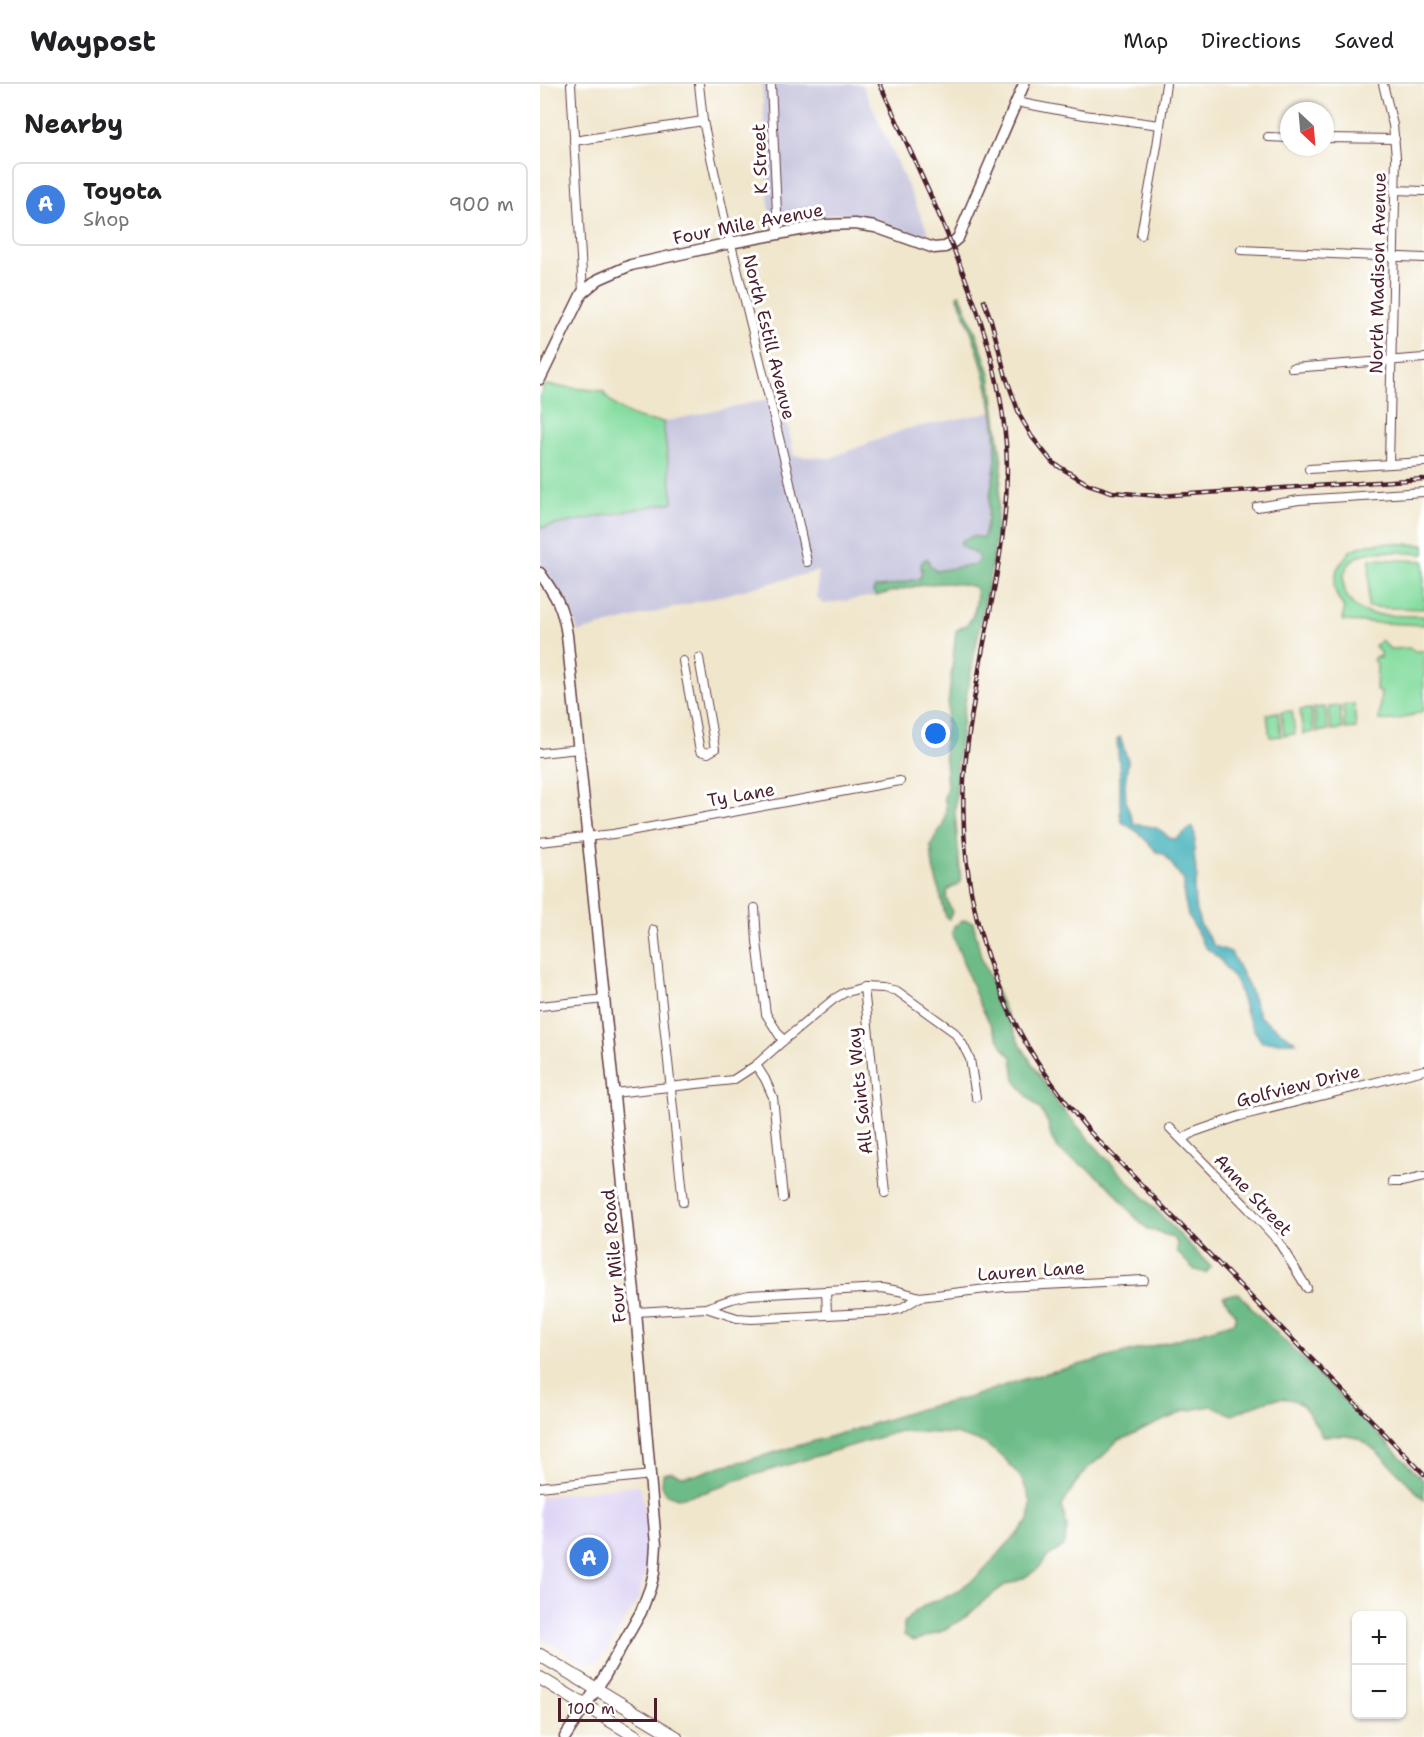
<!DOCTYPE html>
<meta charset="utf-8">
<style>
:root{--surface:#fff;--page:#f2f2f2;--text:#202124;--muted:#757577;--line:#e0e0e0;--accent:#1f6fb2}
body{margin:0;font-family:"Shantell Sans",sans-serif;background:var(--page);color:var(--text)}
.controls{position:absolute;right:18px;bottom:18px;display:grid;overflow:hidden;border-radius:9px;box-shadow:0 2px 4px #0004}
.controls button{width:54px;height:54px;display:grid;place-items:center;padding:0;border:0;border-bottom:2px solid var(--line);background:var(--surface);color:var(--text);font:30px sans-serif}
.compass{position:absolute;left:740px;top:18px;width:54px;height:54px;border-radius:50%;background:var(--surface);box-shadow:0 2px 4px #0004;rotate:154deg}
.scale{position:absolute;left:18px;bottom:15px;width:99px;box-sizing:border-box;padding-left:6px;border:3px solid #4a1f2b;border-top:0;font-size:16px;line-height:21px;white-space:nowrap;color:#4a1f2b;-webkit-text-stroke:4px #fff;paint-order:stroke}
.you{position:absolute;left:396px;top:650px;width:21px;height:21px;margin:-15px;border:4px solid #fff;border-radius:50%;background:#1a73e8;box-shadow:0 0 0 9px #1a73e833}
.badge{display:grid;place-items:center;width:39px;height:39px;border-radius:50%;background:var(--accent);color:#fff;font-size:20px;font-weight:700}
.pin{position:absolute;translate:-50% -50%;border:3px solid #fff;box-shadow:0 2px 6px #0006}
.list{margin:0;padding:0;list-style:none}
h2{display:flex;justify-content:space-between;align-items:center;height:78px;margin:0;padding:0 24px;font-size:26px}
h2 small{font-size:20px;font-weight:400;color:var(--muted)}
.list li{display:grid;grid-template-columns:39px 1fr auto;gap:18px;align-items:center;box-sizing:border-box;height:84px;margin:0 12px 12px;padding:0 12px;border:2px solid var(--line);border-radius:9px}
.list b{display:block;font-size:22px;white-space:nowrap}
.list p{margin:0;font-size:20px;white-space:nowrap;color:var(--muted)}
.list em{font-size:20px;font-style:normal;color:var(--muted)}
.map{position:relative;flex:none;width:884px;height:1653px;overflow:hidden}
header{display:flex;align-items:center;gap:36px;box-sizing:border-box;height:84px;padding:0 30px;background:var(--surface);border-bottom:2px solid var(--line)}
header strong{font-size:28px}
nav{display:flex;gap:33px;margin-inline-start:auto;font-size:21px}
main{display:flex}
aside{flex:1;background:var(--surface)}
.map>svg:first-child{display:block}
.built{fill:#dfd5f5}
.industrial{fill:#c3c1db}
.green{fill:#87dda1;stroke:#687e66;stroke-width:1.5}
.forest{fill:#6dbc87;stroke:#5c6e59;stroke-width:1.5}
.water{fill:#42b1bb;stroke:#466873;stroke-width:1.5}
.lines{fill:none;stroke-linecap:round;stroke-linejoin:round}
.street-casing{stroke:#633d43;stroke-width:10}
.secondary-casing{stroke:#633d43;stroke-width:13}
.primary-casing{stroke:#633d43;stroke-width:14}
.street{stroke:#fff;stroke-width:8}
.secondary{stroke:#fff;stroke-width:10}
.primary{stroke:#fff;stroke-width:12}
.rail-casing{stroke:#4a1f2b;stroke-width:4.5}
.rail{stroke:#fff;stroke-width:2;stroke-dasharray:7;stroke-linecap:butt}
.labels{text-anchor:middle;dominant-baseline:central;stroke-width:6;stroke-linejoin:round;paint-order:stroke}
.street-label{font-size:18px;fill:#4a1f2b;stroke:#fff}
</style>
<header>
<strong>Waypost</strong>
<nav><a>Map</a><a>Directions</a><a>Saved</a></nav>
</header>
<main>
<aside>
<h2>Nearby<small></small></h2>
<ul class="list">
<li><span class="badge" style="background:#3f7fe0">A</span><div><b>Toyota</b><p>Shop</p></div><em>900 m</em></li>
</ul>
</aside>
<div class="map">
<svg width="884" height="1653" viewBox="0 0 884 1653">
<rect width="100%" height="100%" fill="#fff"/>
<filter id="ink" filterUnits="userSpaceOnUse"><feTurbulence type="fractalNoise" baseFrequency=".0167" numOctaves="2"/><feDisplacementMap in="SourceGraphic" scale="12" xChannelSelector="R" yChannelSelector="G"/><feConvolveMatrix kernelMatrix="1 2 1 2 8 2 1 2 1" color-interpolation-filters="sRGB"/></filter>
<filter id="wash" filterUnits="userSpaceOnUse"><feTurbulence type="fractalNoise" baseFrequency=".008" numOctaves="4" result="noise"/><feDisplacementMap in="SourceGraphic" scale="24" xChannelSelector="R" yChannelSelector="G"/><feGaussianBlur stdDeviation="1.35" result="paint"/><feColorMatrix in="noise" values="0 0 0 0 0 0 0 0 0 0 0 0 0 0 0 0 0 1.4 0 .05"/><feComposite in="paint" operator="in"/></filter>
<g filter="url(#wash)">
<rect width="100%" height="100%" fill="#f0e6cc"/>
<polygon class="built" points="97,1401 101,1404 109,1459 107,1483 98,1516 60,1576 46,1580 0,1553 0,1413"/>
<g class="industrial">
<polygon points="222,0 322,0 389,150 373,149 321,132 303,129 230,140"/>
<polygon points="242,312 254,372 290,374 366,345 452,328 456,374 446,437 446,450 443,454 420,461 438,471 439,477 433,482 425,482 396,487 388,475 381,480 382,490 379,495 369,496 362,500 335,503 333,508 336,512 283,520 277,514 278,487 38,548 32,527 0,477 0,444 133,418 123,338"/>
</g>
<g class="green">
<path d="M4,301L63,307C69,319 85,330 98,334C106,337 115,337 123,338L133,418L0,444V315Z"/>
<path d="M846,459L884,461V470C867,469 834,464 819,472C793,485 802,523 828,529C844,533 867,531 884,532V541L803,537L804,524L797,512L794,502L797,485L811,466L828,460Z"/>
<polygon points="830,475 884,477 884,525 828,523"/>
<path d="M841,556L850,565L871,564L874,567H884V626C869,633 856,638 839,636L841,608L836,607L837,580L833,576L836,572L840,574V568L835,562Z"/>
<polygon points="814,620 816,644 805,645 803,621"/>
<polygon points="800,622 802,645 791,646 789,623"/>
<polygon points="785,623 788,646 777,648 774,624"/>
<polygon points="771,625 774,648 763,650 760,626"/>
<polygon points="752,627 755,650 744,651 741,628"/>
<polygon points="738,628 741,652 730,653 727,630"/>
</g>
<g class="forest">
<path d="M420,210L437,252L450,290L462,380L454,470L425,619L418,672L415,729L421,798L408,806L406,814L412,828L409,835L406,833L393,783L391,762L397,750L403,741L405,733L406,721L404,714L407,703L404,660L416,547C419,544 426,542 429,538C435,530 439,512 435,503C402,494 368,503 336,512L333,508L335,503C351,503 364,497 379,495L382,490L381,480L385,475H388L390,481L396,487L425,482H433L439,477L438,471L420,461L421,457L433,452L443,454C447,449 449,422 450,414C451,400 456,386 456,373C456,317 439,262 417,211Z"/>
<polygon points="424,836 433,838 441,873 478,957 516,1018 564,1072 671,1183 666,1189 655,1186 643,1174 637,1167 637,1159 632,1153 608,1145 595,1133 572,1105 547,1084 529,1074 518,1065 511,1053 508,1039 500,1025 488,1013 475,996 472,973 464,965 439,919 412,849 414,842"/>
<path d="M699,1209L715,1228L805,1316L884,1397V1416C868,1400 838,1364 819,1355C809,1350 794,1352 782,1352C777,1343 771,1331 764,1323C745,1303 713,1323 692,1331L672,1322L645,1327L577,1357L564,1371L548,1384L535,1400L522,1422L527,1443L524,1462L507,1473L498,1485L482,1495L465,1501L446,1515L426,1533L400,1548L374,1557L364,1551V1539L374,1528L389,1519L411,1511L438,1492L489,1437L491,1418L482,1395L465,1375L444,1359L415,1350L360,1347L197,1396L166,1408L138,1414L126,1410L122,1401L123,1390L132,1388L142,1392L156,1391L181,1382L209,1376L323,1343L383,1324L427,1314L484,1295L628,1258L695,1238V1230L683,1212Z"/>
</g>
<path class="water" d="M580,653L588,677L585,700L586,719L594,740C610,743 617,740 629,754L636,755L652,743L655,751L654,770L657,795L654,802L655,821L660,840L674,862L691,868L709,903L720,933L756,958H722L714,946L706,929L697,899L679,874L665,863L648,831L644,813V797L625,771L617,768L598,748L582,738L580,729V691L577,655Z"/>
</g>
<g filter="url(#ink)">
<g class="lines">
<g class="street-casing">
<g id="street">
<polyline points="31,0 43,208"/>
<polyline points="159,0 163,37 184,132 248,390 267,478"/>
<polyline points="231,0 238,149"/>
<polyline points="843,0 853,41 856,73 849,380"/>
<polyline points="476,18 544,31 620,41"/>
<polyline points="728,53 749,54"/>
<polyline points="785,54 855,55"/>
<polyline points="34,57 163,37"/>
<polyline points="854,106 884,107"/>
<polyline points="601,151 617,62 626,0"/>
<polyline points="701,166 884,174"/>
<polyline points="752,284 884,274"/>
<polyline points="769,385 884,378"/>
<polyline points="717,423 759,416 884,408"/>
<polyline points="143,577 160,667 168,669 175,665 159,574"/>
<polyline points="0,669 39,665"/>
<polyline points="0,758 73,750 360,697"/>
<polyline points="215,824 217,858 226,930 243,957"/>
<polyline points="114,846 143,1118"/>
<polyline points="324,903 345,1109"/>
<polyline points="0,922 65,915"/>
<polyline points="216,981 225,995 233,1013 243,1114"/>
<polyline points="74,1009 193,996 216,981 243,957 294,915 304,909 324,903 344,904 357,907 414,948 423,961 430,975 436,1013"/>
<polyline points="630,1044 709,1125 738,1157 767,1204"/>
<polyline points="642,1055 654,1048 700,1032 884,986"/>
<polyline points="852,1098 861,1098 884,1093"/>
<polyline points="286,1207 287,1230"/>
<polyline points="166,1224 197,1234 212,1235 345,1228 360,1225 380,1213"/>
<polyline points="96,1228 166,1224 192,1215 209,1211 342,1204 359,1207 380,1213 463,1203 604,1196"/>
<polyline points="0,1403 111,1391"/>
</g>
</g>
<g class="secondary-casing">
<g id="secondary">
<polyline points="0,295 42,209 59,195 91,181 190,159 286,141 315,140 335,143 394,164 405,163 412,159 418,154 484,0"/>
<path d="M0,489C16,512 23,523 27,551L96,1228L116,1461L114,1489L110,1504L101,1528L64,1593L25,1653"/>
</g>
</g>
<g class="primary-casing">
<g id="primary">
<polyline points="0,1571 136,1653"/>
<polyline points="0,1594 97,1653"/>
</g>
</g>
<use href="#street" class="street"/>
<use href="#secondary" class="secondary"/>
<use href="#primary" class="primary"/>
<g class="rail-casing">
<g id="rail">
<path d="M340,0C358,39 375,78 393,117C428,197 459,271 466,360C471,430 455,500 442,569C435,610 427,652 424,695C419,787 441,882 487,961C505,992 527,1020 549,1047L884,1390"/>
<polyline points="444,217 451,236 466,293 480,332 492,353 513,379 548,400 572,408 619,412 884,395"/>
</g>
</g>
<use href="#rail" class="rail"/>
</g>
</g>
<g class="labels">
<g class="street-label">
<text transform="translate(220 75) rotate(-92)">K Street</text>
<text transform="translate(208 140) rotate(-11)">Four Mile Avenue</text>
<text transform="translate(838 189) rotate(-89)">North Madison Avenue</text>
<text transform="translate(229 253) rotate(76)">North Estill Avenue</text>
<text transform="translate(201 711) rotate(-10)">Ty Lane</text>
<text transform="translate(758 1002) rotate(-14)">Golfview Drive</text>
<text transform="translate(320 1007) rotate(-96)">All Saints Way</text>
<text transform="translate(713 1111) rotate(47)">Anne Street</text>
<text transform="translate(74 1172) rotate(-95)">Four Mile Road</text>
<text transform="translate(491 1187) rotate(-4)">Lauren Lane</text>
</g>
</g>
</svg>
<div class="controls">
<button>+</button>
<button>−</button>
</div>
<svg class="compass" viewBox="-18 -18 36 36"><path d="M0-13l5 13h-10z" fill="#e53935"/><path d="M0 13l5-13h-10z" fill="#757577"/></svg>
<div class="scale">100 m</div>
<div class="you"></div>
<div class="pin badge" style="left:49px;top:1473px;background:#3f7fe0">A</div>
</div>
</main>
